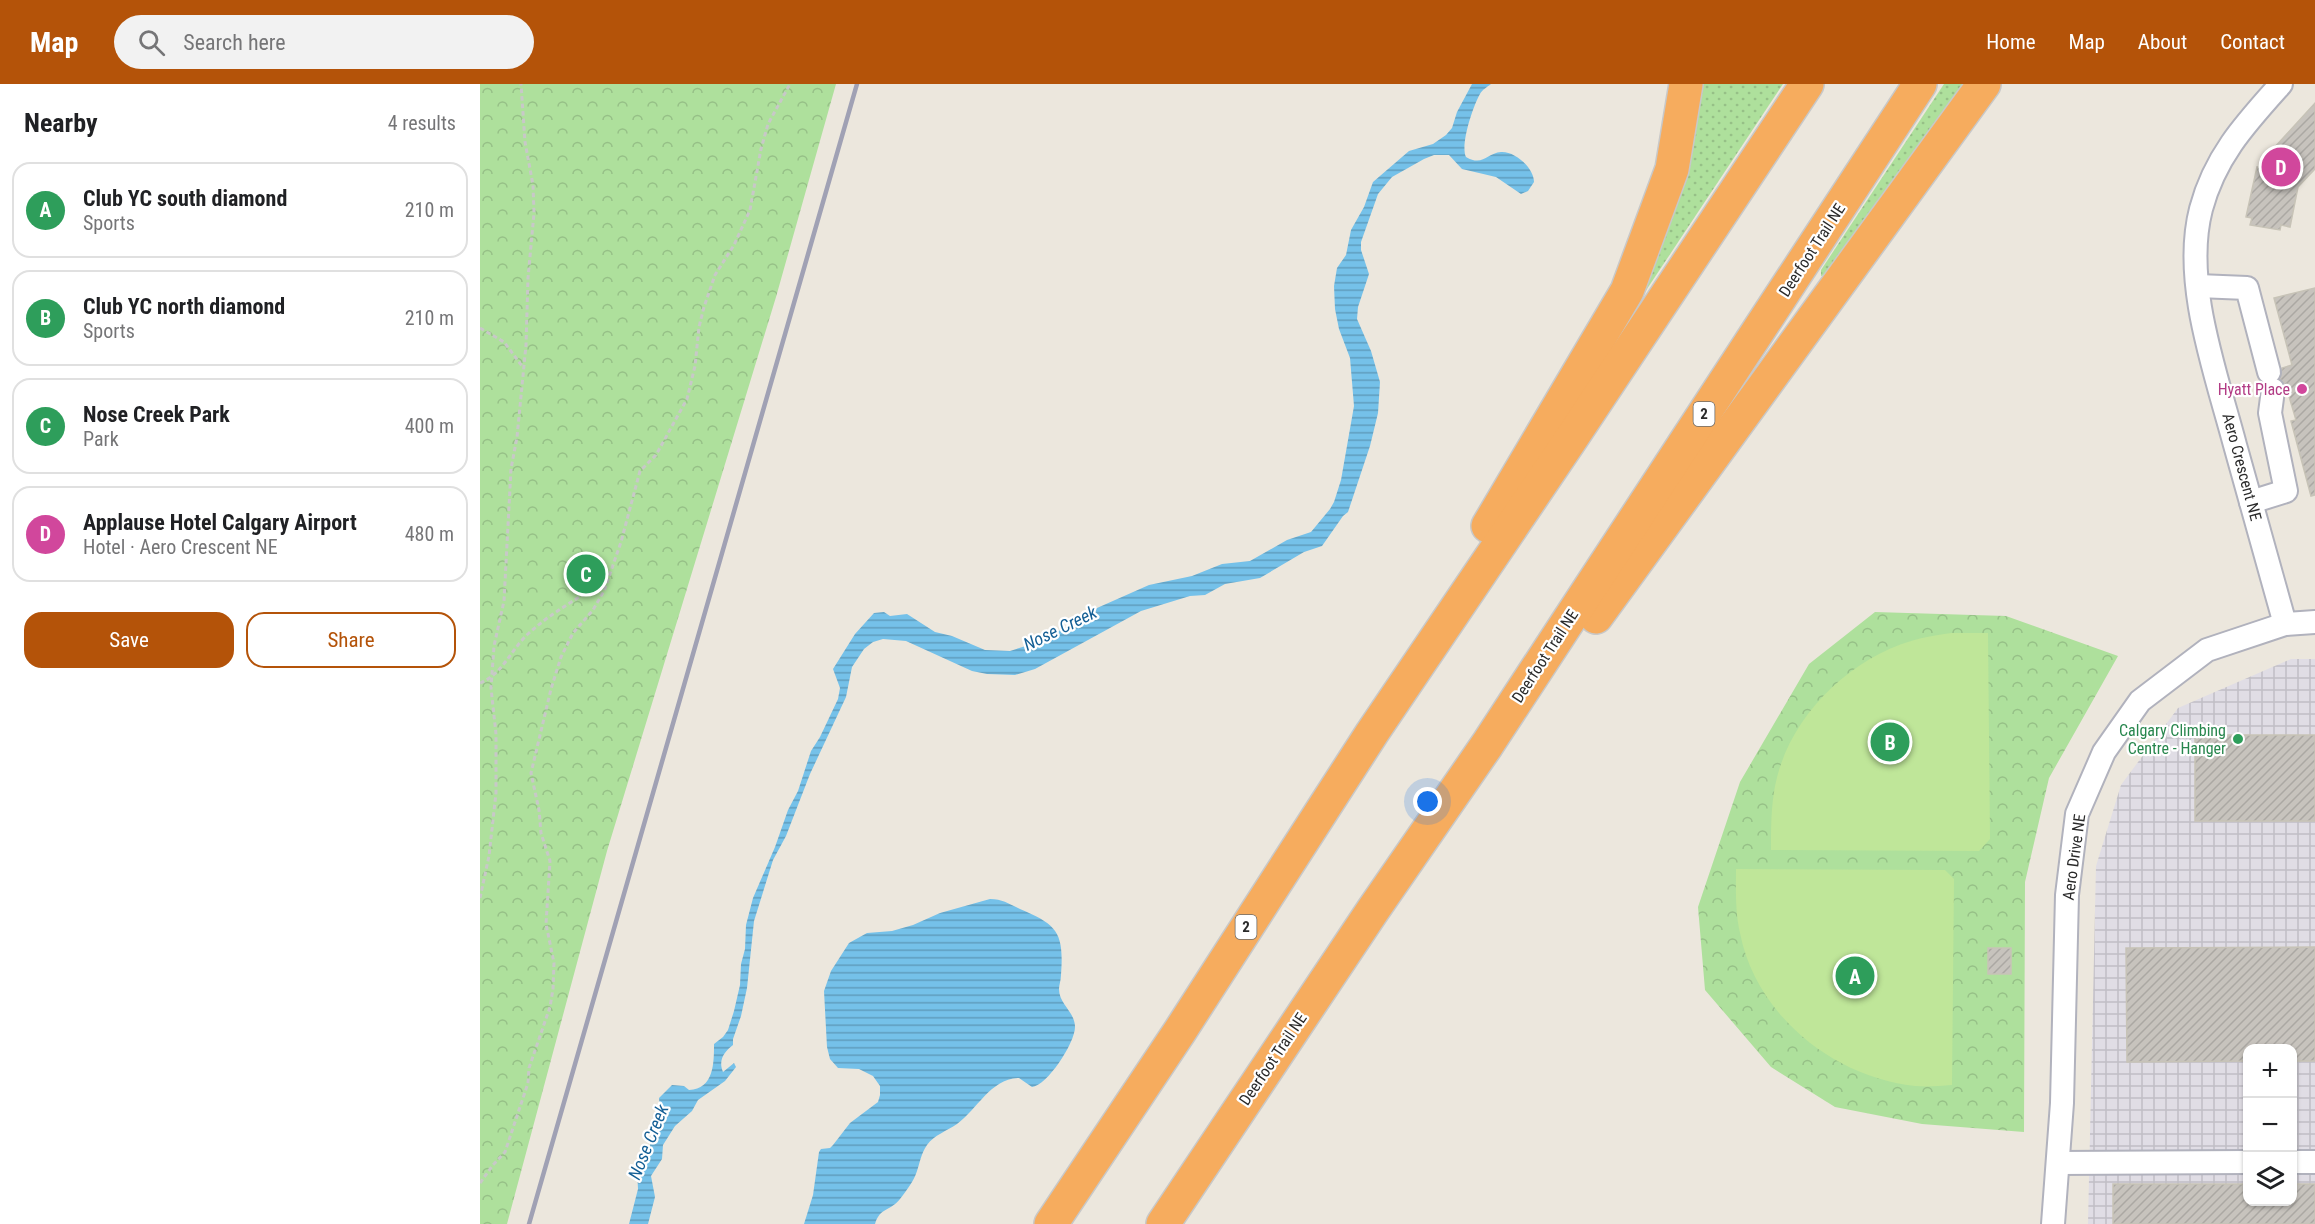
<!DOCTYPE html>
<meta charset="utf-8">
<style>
:root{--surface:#fff;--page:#f2f2f2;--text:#202124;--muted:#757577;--line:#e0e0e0;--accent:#b45309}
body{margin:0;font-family:"Roboto Condensed",sans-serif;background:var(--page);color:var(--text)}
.controls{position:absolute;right:18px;bottom:18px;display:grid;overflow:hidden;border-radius:12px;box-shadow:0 2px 4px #0004}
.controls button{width:54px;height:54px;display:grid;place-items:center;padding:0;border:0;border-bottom:2px solid var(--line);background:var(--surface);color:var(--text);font:30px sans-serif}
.you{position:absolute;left:948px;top:718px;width:21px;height:21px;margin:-15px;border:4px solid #fff;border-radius:50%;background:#1a73e8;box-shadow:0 0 0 9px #1a73e833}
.badge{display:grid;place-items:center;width:39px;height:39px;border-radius:50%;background:var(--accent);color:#fff;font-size:20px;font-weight:700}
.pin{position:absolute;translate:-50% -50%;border:3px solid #fff;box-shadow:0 2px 6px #0006}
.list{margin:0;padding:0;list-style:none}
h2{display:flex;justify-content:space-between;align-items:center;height:78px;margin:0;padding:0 24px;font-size:26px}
h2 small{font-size:20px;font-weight:400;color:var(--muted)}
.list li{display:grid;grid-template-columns:39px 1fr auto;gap:18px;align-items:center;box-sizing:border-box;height:96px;margin:0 12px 12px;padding:0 12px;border:2px solid var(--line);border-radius:18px}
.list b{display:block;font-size:22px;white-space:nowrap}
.list p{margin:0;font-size:20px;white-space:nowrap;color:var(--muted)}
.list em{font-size:20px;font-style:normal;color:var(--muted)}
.actions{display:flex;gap:12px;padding:18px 24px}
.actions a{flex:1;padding:14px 0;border:2px solid var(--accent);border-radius:18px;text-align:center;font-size:21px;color:var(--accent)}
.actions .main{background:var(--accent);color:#fff}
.icon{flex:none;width:33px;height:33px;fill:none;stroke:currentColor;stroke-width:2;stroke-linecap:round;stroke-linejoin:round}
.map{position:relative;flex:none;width:1835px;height:1140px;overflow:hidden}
header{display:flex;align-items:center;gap:36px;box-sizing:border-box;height:84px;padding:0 30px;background:var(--accent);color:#fff}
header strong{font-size:28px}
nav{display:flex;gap:33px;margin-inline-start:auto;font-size:21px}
.search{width:420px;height:54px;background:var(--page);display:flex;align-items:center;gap:15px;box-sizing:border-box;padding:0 21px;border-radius:33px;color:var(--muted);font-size:22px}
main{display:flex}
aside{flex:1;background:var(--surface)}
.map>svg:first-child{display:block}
.industrial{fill:url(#industrial-grid);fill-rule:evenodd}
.grass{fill:url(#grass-dots)}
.forest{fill:url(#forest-crowns)}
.pitch{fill:#bfe699}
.water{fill:url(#water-rules)}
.building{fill:url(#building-hatch);stroke:#c7c3b7;stroke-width:1.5}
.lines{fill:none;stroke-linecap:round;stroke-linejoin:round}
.minor-casing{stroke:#b1b2bd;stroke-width:26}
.highway-casing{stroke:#c8c8c8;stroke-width:36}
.path{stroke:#c8c8c8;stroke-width:3;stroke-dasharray:4.5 3;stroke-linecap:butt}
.minor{stroke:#fff;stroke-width:22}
.highway{stroke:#f6ac5e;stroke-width:33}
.rail{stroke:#a0a1b4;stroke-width:4.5}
.hotel-dot{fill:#d1479c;stroke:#fff;stroke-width:2}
.leisure-dot{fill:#2e9e5b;stroke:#fff;stroke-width:2}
.labels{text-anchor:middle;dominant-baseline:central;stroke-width:4.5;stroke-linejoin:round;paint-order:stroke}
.shield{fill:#fff;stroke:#6a6a6a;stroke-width:1.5}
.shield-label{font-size:15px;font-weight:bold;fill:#2a2a2a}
.street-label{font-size:16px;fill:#2a2a2a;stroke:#fff}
.hotel-label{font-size:16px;fill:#b23c85;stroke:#fff;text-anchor:end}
.leisure-label{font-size:16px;fill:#27864d;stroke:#fff;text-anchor:end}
.water-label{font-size:18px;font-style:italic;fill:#145f95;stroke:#fff}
</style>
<header>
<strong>Map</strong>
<div class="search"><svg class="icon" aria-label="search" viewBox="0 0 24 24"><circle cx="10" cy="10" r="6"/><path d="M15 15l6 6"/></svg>Search here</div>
<nav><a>Home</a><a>Map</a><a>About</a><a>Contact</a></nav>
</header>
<main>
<aside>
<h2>Nearby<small>4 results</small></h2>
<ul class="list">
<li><span class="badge" style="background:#2e9e5b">A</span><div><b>Club YC south diamond</b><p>Sports</p></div><em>210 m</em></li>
<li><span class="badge" style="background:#2e9e5b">B</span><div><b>Club YC north diamond</b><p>Sports</p></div><em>210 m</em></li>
<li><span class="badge" style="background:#2e9e5b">C</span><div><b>Nose Creek Park</b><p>Park</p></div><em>400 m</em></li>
<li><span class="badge" style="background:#d1479c">D</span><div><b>Applause Hotel Calgary Airport</b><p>Hotel · Aero Crescent NE</p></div><em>480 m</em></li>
</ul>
<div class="actions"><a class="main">Save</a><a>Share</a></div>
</aside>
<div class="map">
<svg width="1835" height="1140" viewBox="0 0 1835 1140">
<defs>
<pattern id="industrial-grid" width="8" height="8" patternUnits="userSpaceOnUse" patternTransform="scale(1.5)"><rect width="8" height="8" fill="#e0dde5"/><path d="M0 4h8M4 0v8" fill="none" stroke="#c0bec5"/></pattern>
<pattern id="grass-dots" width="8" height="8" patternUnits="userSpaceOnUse" patternTransform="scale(1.5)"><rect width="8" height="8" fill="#aee09c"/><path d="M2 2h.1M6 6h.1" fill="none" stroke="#96c087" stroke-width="1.8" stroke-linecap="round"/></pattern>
<pattern id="forest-crowns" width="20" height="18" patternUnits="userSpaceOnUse" patternTransform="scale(1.5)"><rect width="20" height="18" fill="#aee09c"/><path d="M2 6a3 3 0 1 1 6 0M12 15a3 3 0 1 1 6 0" fill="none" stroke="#96c087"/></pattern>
<pattern id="water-rules" width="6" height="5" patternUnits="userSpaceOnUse" patternTransform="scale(1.5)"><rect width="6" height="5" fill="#75c1e9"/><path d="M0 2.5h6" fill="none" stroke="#609dbd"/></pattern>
<pattern id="building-hatch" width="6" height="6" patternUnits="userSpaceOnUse" patternTransform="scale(1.5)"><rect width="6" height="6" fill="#c7c3bd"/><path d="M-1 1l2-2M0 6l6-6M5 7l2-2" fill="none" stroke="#aba8a3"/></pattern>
</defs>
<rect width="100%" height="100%" fill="#ece7dd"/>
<path class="industrial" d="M1811,575H1835V1140H1608L1616,782L1641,701L1698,624ZM1768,964H1812V1118H1768Z"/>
<g class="grass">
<polygon points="1213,0 1303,0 1155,223"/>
<polygon points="1464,0 1490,0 1348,190 1341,192 1341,186"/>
</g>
<g class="forest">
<polygon points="0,0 356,0 296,213 127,767 27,1140 0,1140"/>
<polygon points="1395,528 1526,532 1638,572 1569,694 1545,798 1544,1048 1442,1040 1355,1023 1291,983 1225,906 1218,823 1260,698 1329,580"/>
</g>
<g class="pitch">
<path d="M1471,549H1508L1510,755L1499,767L1291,766C1291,745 1291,723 1295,702C1308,635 1367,576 1431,557C1444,553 1458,551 1471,549Z"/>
<path d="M1256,785L1465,786L1474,795L1472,1001C1460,1002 1447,1003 1435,1002C1353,993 1276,931 1260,849C1255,827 1256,806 1256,785Z"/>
</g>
<g class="water">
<path d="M992,0H1011C1007,3 1002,6 1000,10C993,22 980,61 986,73C1003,83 1007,69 1021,68C1035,67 1054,84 1054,98L1048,107L1041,110L1016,93L982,85L969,71H954L944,75L912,93L898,110L881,158V166L889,190L878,223L877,235L891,267L900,298L898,329L890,362L868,428L863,432L842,462L824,468L780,494L745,500L725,511L710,512L661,527L555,585L535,591L507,590L492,587L426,557L403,555L393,558L384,565L372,583L366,613L330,690L306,752L293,776L274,837L267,904L261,932L253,955V961C244,968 238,976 243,988L254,979L256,983L245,997L218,1016L212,1027L195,1042L183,1061L182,1075L171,1092L175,1113L168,1140H149L158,1105L157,1085L170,1062L175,1041L181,1035L179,1014L192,1001L204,1002L209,1006C234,1005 234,979 234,960L243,953L248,946L254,927L260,901L261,880L265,865L266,841L273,814L295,763L308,726L318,707L331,667L340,653L358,615L360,604L353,585L375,550L394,529L404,528L410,532L427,530L455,548L472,552L505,566L530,567L552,560L585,544L617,524L669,501L712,492L742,480L770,477L807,456L831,448L850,425L854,418L861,396L874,322L870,274L859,245L855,225L854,202L857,184L866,171L871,146L884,123L893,98L929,67L953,60L966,51L972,44L977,28Z"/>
<path d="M510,815C523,815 529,820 540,825C578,841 584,849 581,891C581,896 579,901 579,905C579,920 594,927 595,942C596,958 567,1002 552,1003L539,994C510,995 498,1025 477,1040C467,1047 454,1051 447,1061C441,1070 440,1078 437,1087C434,1097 426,1107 420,1115C411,1127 400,1123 395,1140H324L333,1111L339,1068L341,1065L350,1064L353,1061L370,1039L398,1018L400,1011V1002L393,992L379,985L358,984L350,975L347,963L344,907L351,887L369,859L387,849L412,847L433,841L460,829Z"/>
</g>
<g class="building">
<polygon points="1835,19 1835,85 1818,103 1810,143 1801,141 1800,146 1770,141 1772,134 1766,133 1777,83 1792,86 1800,70 1794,64"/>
<polygon points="1835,204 1835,411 1831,412 1811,337 1816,336 1806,302 1800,295 1802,284 1812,281 1794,214"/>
<rect x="1715" y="651" width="120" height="86"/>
<polygon points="1835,863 1835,977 1812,977 1812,964 1767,964 1767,977 1647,978 1646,864"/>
<rect x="1508" y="864" width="23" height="26"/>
<polygon points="1633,1100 1767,1100 1767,1118 1812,1118 1812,1100 1835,1100 1835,1140 1633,1140"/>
</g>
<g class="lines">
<g class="minor-casing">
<g id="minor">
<path d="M1801,0C1766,39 1735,72 1721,125C1702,198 1736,289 1755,361C1772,421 1788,480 1805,540"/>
<polyline points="1718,202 1767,204 1789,288"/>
<polyline points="1771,418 1806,407 1790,329 1793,306"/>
<polyline points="1812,1078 1835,1078"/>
<polyline points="1578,1079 1768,1078"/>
<polyline points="1573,1140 1582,1019 1587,811 1597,730 1624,668 1660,617 1727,566 1805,540 1835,538"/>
</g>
</g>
<g class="highway-casing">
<g id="highway">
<polyline points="1008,442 1147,207 1192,85 1206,0"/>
<polyline points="1116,533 1504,0"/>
<polyline points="571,1140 700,947 892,649 1091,355 1327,0"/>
<polyline points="683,1140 893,826 1007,661 1440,0"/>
</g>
</g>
<g class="path">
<polyline points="0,244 24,258 42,282"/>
<path d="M0,599C23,590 31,565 49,549C72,528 101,513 127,495"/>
<polyline points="0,814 9,772 16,709 16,650 11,604 14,562 24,517 31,385 37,353 46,261 48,194 54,129 53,101 45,58 41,0"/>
<polyline points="0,1099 13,1081 25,1068 48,999 49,984 70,923 73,905 74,879 66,840 70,777 61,749 59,726 51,689 71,605 81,573 93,549 113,526 124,507 141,458 160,387 176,371 207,315 215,282 219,243 224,223 235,191 254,161 270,126 281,65 288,40 310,0"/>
</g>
<use href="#minor" class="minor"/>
<use href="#highway" class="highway"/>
<polyline class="rail" points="49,1140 377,0"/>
</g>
<circle class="hotel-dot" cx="1822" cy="305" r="6"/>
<circle class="leisure-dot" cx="1758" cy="655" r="6"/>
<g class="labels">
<g class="shield">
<rect x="1213.5" y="318" width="21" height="24" rx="4.5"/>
<rect x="755.5" y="831" width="21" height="24" rx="4.5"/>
</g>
<g class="shield-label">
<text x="1224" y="330">2</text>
<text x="766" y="843">2</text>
</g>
<g class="street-label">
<text transform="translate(1332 166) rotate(-57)">Deerfoot Trail NE</text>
<text transform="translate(1762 383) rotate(75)">Aero Crescent NE</text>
<text transform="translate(1065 572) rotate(-57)">Deerfoot Trail NE</text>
<text transform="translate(1594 773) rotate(-82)">Aero Drive NE</text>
<text transform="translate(793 975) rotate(-56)">Deerfoot Trail NE</text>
</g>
<g class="hotel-label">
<text x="1810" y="305">Hyatt Place</text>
</g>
<g class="leisure-label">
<text x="1746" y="646">Calgary Climbing<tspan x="1746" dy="18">Centre - Hanger</tspan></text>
</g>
<g class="water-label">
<text transform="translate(580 544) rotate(-26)">Nose Creek</text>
<text transform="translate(168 1058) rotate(-68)">Nose Creek</text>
</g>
</g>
</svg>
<div class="controls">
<button>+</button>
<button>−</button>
<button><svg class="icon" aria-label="layers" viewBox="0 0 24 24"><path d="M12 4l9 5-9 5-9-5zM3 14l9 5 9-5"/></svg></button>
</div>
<div class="you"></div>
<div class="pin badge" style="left:1375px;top:892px;background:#2e9e5b">A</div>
<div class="pin badge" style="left:1410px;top:658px;background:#2e9e5b">B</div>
<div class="pin badge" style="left:106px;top:490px;background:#2e9e5b">C</div>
<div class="pin badge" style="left:1801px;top:83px;background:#d1479c">D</div>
</div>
</main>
